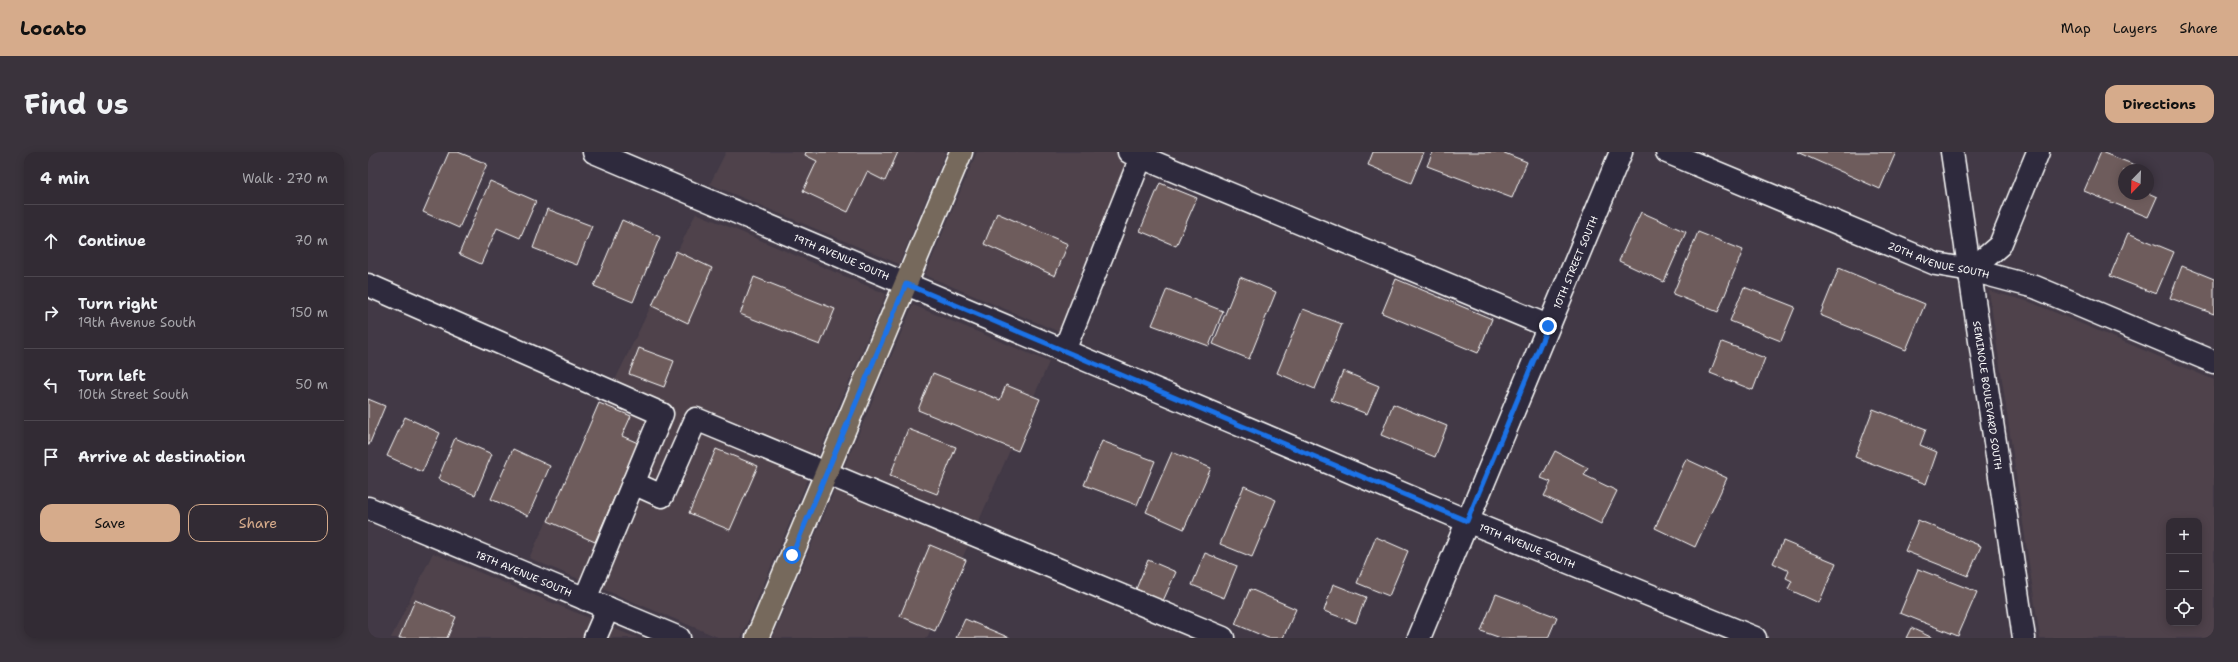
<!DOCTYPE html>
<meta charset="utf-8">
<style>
:root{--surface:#322b34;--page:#3a333c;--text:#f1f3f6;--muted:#a8a7ac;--line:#4d474f;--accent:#d6ab8b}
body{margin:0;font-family:"Shantell Sans",sans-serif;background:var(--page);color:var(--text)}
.controls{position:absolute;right:12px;bottom:12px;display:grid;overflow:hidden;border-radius:8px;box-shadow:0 2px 10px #0003}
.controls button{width:36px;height:36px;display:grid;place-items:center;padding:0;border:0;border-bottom:1px solid var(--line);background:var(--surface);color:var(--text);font:20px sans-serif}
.compass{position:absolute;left:1750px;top:12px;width:36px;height:36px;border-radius:50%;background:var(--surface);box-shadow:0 2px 10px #0003;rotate:203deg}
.stop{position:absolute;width:12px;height:12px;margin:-9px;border:3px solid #1a73e8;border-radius:50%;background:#fff}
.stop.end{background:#1a73e8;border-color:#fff;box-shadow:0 1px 4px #0008}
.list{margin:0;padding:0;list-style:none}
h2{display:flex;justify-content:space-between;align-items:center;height:52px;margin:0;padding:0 16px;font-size:17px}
h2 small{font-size:13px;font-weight:400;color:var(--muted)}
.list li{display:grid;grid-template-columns:26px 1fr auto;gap:12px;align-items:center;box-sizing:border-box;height:72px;padding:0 16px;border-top:1px solid var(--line)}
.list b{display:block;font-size:15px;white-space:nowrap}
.list p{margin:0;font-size:13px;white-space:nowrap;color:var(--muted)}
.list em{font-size:13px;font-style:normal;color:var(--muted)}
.actions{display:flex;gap:8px;padding:12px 16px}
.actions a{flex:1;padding:9px 0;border:1px solid var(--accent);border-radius:12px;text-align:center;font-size:14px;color:var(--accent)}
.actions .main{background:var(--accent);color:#111}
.icon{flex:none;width:22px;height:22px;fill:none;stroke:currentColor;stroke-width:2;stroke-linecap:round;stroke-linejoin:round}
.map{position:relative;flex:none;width:1846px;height:486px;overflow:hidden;border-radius:12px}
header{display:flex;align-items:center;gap:24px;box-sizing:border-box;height:56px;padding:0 20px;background:var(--accent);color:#111}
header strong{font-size:19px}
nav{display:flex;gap:22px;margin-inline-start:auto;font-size:14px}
.intro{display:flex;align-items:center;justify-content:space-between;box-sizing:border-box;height:96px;padding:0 24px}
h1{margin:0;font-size:28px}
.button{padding:10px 18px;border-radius:12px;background:var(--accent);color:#111;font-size:14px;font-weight:700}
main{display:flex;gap:24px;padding:0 24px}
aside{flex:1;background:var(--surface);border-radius:12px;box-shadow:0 2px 10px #0003}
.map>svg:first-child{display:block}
.built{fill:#4f434c;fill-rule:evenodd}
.building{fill:#6e5b5b;stroke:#fff}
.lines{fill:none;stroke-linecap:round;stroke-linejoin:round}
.minor-casing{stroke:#fff;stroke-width:25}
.major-casing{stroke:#fff;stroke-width:25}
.minor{stroke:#2f2a3d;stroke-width:22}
.major{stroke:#76695c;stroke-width:22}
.route{stroke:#1a73e8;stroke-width:5}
.labels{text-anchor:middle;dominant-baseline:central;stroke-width:4;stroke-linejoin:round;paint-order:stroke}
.street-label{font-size:10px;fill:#fff;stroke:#2f2a3d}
</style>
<header>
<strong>Locato</strong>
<nav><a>Map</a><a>Layers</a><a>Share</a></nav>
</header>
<div class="intro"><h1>Find us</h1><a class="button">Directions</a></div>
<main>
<aside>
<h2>4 min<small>Walk · 270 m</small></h2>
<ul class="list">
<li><svg class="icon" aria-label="ahead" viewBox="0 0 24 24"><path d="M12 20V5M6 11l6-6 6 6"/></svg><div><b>Continue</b></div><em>70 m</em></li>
<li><svg class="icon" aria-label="right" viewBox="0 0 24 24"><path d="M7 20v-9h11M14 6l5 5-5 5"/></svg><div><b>Turn right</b><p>19th Avenue South</p></div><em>150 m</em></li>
<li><svg class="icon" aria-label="left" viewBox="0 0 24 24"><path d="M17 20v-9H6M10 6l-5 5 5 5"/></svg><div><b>Turn left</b><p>10th Street South</p></div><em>50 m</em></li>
<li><svg class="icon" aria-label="arrive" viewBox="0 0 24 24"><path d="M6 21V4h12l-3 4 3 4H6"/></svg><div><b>Arrive at destination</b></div></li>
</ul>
<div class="actions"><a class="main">Save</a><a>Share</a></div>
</aside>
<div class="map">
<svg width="1846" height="486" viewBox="0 0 1846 486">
<rect width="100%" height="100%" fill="#423946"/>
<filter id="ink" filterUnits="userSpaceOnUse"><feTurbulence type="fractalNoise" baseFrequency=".025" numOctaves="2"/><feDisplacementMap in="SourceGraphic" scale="8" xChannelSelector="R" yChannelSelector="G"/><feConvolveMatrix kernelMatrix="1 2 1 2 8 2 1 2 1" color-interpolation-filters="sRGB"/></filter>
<g filter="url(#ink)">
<g class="built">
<polygon points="358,0 578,0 531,112 342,32"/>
<polygon points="609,0 773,0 694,181 557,123"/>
<polygon points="328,61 518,142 373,486 352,486 161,406"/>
<path d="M1621,139L1662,150L1846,228V486H1672ZM1801,369H1831V471H1801Z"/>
<polygon points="545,153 681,210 559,486 404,486"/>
<polygon points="65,401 269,486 23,486"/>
</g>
<g class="building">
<polygon points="81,0 90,0 119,12 91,76 55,60"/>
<polygon points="438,0 530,0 517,29 499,20 480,60 435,39 449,9 437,3"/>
<polygon points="1005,0 1056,0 1043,31 1000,13"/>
<polygon points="1065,0 1134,0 1159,10 1144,46 1059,14"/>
<polygon points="1429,0 1528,0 1512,37"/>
<polygon points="1733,0 1775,16 1775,18 1756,18 1756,42 1780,41 1789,45 1780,65 1716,39"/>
<polygon points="122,29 168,49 152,86 129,76 113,112 91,102"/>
<polygon points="792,31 829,46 808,94 772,79"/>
<polygon points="179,57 224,74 209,113 165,96"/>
<polygon points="1273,60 1318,80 1296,130 1251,109"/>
<polygon points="629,61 700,92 687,124 616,92"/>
<polygon points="254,68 292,85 265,150 226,134"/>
<polygon points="1330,80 1375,98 1350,160 1305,142"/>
<polygon points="1760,81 1806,100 1788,142 1742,124"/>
<polygon points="308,99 344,116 320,171 284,154"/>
<polygon points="1814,114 1846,127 1846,162 1802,146"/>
<polygon points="1471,116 1557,152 1538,198 1452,163"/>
<polygon points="386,125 467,157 452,193 372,162"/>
<polygon points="872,125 908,140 881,207 845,192"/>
<polygon points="1028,127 1124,167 1110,201 1014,161"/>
<polygon points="1376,135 1427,155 1413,189 1362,169"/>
<polygon points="799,137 855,159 841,194 784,173"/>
<polygon points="935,157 974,172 947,237 909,221"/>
<polygon points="1354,190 1397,206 1385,238 1342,221"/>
<polygon points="271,196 306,209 296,235 261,222"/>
<polygon points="975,219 1011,234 999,262 963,248"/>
<polygon points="565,221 632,248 638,233 672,247 650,299 550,258"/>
<polygon points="0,247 17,254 1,293 0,293"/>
<polygon points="231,251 263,264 254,284 270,291 227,390 180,369"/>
<polygon points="1025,252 1079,274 1067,305 1013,283"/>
<polygon points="1505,257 1558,277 1552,293 1569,300 1558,332 1487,305"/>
<polygon points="37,265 72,281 54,320 19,304"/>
<polygon points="540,277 588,295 569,342 522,324"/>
<polygon points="87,286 124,302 107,343 70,327"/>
<polygon points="734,289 787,309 769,353 716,333"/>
<polygon points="145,297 182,314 160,364 123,347"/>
<polygon points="348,297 390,314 362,378 321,361"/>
<polygon points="1187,299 1220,316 1216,323 1249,339 1233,372 1176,344 1183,330 1173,326"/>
<polygon points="804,300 843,316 816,377 778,360"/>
<polygon points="1318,307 1359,326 1327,395 1287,376"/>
<polygon points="876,334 908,348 884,405 852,392"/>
<polygon points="1550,368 1613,394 1600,424 1537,399"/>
<polygon points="1008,385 1040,399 1021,444 989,431"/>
<polygon points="1415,389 1468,411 1451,451 1420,437 1424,429 1418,426 1421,419 1405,411"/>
<polygon points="562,393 598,408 567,479 532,464"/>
<polygon points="837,401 869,414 856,446 824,433"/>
<polygon points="780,408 808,420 795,449 768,437"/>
<polygon points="1550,417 1609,440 1590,484 1532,461"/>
<polygon points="965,432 998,445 988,471 956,459"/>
<polygon points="882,437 928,457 915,486 900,486 867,472"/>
<polygon points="1128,442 1189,465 1180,486 1133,486 1113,479"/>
<polygon points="47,448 88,465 79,486 31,486"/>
<polygon points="597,467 642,486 588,486"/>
<polygon points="1543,476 1565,486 1538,486"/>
</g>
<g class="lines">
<g class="minor-casing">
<g id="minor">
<path id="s1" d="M226,0L1099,369L1387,486"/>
<polyline points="761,0 1180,174"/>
<path id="s2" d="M1299,0L1568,112L1603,118L1667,135L1846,210"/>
<path id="s3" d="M1584,0L1656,486"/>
<polyline points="1603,118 1632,93 1670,0"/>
<polyline points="0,133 294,262 217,447"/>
<polyline points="696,199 773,5 778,0"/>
<polyline points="265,331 294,344 328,267 855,486"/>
<path id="s4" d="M0,356L311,486"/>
<polyline points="227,486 240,456"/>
<path id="s5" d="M1051,486L1253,0"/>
</g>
</g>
<g class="major-casing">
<polyline id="major" points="389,486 593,0"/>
</g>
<use href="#minor" class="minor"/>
<use href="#major" class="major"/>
</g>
</g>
<g class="lines" filter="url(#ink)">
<polyline class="route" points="424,403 538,132 1099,369 1180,174"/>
</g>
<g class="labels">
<g class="street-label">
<text stroke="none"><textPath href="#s1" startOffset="269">19TH AVENUE SOUTH</textPath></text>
<text stroke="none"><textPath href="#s2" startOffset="293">20TH AVENUE SOUTH</textPath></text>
<text stroke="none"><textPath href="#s5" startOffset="407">10TH STREET SOUTH</textPath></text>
<text stroke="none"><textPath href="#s3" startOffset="246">SEMINOLE BOULEVARD SOUTH</textPath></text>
<text stroke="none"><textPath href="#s1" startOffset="1013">19TH AVENUE SOUTH</textPath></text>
<text stroke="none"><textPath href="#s4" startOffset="169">18TH AVENUE SOUTH</textPath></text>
</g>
</g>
</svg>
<div class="controls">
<button>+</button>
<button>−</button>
<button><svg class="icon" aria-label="locate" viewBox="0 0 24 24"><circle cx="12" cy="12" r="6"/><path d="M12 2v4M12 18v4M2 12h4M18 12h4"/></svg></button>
</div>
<svg class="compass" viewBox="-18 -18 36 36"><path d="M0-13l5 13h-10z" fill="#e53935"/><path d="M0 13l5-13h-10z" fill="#a8a7ac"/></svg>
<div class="stop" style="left:424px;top:403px"></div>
<div class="stop end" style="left:1180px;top:174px"></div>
</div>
</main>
